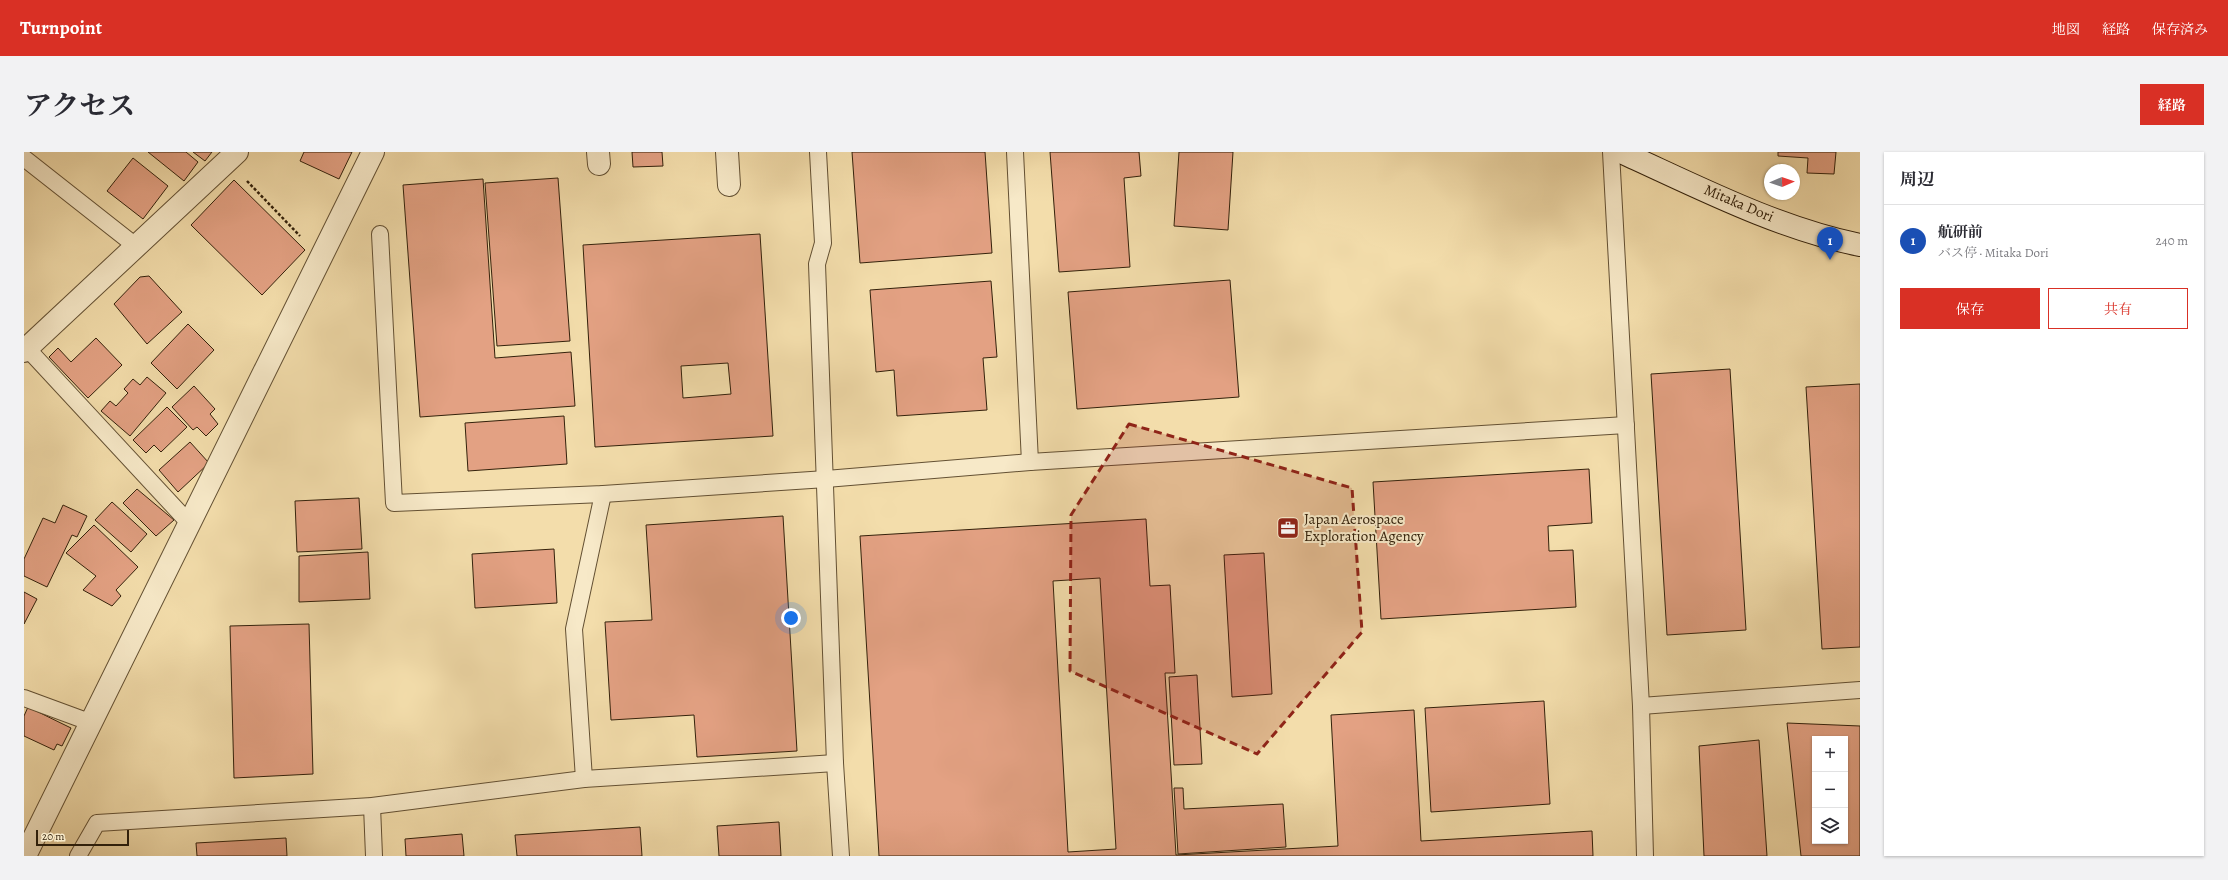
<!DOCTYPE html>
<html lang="ja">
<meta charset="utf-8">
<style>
:root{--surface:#fff;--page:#f2f2f3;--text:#2b2b33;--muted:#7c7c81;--line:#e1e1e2;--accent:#d93025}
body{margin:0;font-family:Alegreya,"Noto Serif JP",serif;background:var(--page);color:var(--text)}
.controls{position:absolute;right:12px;bottom:12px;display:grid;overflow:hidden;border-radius:0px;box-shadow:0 1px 3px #0004}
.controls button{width:36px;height:36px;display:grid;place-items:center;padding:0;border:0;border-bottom:1px solid var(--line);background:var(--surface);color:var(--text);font:20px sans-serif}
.compass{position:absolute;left:1740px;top:12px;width:36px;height:36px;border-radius:50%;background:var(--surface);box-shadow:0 1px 3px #0004;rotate:88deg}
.scale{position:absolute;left:12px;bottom:10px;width:93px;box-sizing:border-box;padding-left:4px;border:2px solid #33210b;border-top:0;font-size:11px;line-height:14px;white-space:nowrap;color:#33210b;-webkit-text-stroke:3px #f7e9c8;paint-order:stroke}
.you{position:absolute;left:767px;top:466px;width:14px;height:14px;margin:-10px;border:3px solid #fff;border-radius:50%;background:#1a73e8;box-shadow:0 0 0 6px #1a73e833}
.badge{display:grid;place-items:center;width:26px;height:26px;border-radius:50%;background:var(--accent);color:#fff;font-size:13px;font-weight:700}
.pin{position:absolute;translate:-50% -33px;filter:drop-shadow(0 1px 2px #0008)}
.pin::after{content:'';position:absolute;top:21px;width:14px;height:12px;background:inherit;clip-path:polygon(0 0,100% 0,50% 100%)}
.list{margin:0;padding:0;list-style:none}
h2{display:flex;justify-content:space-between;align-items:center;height:52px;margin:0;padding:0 16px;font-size:17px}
h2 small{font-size:13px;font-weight:400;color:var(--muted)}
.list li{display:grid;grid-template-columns:26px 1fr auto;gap:12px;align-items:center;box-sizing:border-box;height:72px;padding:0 16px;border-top:1px solid var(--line)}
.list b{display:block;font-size:15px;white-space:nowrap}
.list p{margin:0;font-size:13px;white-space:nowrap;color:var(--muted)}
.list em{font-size:13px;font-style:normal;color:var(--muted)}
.actions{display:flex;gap:8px;padding:12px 16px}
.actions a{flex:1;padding:9px 0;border:1px solid var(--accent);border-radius:0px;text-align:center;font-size:14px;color:var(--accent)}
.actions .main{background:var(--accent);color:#fff}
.icon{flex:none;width:22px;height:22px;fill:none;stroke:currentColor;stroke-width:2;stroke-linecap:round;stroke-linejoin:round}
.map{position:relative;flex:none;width:1836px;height:704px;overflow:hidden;border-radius:0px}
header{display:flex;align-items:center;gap:24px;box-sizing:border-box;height:56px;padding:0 20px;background:var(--accent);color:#fff}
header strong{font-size:19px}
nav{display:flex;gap:22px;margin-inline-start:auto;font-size:14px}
.intro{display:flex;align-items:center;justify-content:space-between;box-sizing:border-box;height:96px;padding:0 24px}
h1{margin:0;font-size:28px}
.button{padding:10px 18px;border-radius:0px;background:var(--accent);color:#fff;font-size:14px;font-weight:700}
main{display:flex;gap:24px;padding:0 24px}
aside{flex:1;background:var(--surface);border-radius:0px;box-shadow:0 1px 3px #0004}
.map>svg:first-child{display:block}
.building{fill:#e3a183;stroke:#33210b;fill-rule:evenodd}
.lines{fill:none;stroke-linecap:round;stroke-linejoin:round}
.service-casing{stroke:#635033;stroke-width:18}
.minor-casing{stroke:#635033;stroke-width:24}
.secondary-casing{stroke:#33210b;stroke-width:24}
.path{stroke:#33210b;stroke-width:2.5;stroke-dasharray:3 2;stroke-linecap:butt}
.service{stroke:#f7e9c8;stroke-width:16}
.minor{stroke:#f7e9c8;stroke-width:22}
.secondary{stroke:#f7e9c8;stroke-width:22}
.marked{fill:#8f2418;fill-opacity:0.2;stroke:#8f2418;stroke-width:3;stroke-dasharray:8 5;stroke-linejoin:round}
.labels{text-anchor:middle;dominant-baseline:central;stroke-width:4;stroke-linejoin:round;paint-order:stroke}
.street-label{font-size:15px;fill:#33210b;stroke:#f7e9c8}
.poi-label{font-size:15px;fill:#33210b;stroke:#f7e9c8;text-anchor:start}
</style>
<header>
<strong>Turnpoint</strong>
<nav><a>地図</a><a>経路</a><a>保存済み</a></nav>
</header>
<div class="intro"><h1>アクセス</h1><a class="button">経路</a></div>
<main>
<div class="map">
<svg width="1836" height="704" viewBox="0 0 1836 704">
<rect width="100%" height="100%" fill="#f3ddab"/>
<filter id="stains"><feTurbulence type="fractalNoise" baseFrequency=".005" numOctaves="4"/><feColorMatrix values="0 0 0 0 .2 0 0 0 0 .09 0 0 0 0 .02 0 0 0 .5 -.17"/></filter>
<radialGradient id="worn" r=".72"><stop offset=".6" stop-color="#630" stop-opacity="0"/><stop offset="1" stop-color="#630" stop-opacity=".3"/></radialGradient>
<g class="building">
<polygon points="124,0 162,0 174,10 160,29"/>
<polygon points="169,0 188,0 181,9"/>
<polygon points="280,0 328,0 315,27 276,9"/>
<polygon points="608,0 638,0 639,14 609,15"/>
<polygon points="828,0 961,0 968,101 836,111"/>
<polygon points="1026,0 1115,0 1117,24 1100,26 1106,115 1035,120"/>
<polygon points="1155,0 1209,0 1204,78 1150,74"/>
<polygon points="1754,0 1812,0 1810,22 1783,21 1784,6 1754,4"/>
<polygon points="109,6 144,34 119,67 83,39"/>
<polygon points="534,26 546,189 473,194 461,31"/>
<polygon points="459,27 471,206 547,200 551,254 396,265 379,33"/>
<polygon points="210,28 281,98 238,143 167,73"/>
<path d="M736,82L749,284L571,295L559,93ZM704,211L707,242L659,246L657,214Z"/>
<polygon points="125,124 158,160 123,192 90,152 116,125"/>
<polygon points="1206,128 1215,245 1053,257 1044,140"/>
<polygon points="967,129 973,205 959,206 963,258 873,264 870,218 852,220 846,138"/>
<polygon points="164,172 190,198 153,237 127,211"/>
<polygon points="72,186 98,213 64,246 25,205 34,196 47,210"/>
<polygon points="1706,217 1722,478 1643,483 1627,222"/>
<polygon points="123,225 142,241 106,284 77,259 86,249 92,254 104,241 100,237 109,227 116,233"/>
<polygon points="1836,232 1836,495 1798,497 1782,235"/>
<polygon points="170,234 191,257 186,262 194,272 182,284 173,275 169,278 148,255"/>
<polygon points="143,255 163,275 137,300 130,293 122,301 109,288"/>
<polygon points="540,264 543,312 444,319 441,271"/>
<polygon points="166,290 185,311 154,340 135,318"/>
<polygon points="1565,317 1568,371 1524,374 1525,399 1549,398 1552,455 1357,467 1349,330"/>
<polygon points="113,337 150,368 132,384 99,351"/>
<polygon points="335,346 338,397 273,400 271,349"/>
<polygon points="88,350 123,382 107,400 71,368"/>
<polygon points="39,353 63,364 53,385 48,383 23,435 0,424 0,407 19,366 31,371"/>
<polygon points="759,364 773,599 673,605 670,563 587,568 581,470 628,468 622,373"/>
<path d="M1122,367L1126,434L1146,433L1151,521H1141L1152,703L1314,694L1307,563L1390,558L1397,689L1568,679L1569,704H855L836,384ZM1076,426L1092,697L1044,700L1029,429Z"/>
<polygon points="70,373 114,415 92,438 97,444 88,454 59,438 72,424 42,401"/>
<polygon points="530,397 533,451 451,456 448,402"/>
<polygon points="344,400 346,447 275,450 275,404"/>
<polygon points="1240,401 1248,542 1208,545 1200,403"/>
<polygon points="0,440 13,447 0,472"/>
<polygon points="285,472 289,622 210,626 206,474"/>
<polygon points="1173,523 1178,612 1150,613 1145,525"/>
<polygon points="1520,549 1526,652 1407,660 1401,556"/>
<polygon points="4,555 47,576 38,594 33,592 30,598 0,584 0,564"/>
<path d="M1763,571L1836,574V704H1777ZM1791,587H1821V689H1791Z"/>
<polygon points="1735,588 1743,704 1680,704 1675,594"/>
<polygon points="1150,636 1159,636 1160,657 1259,652 1262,695 1154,702"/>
<polygon points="755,670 757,704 695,704 693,674"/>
<polygon points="616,675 618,704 493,704 491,683"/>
<polygon points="438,682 440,704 382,704 381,687"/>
<polygon points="262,686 263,704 173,704 172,691"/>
</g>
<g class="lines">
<g class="service-casing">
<g id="service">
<polyline points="794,0 799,91 793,112 811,611 817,704"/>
<polyline points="991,0 1006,310"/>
<polyline points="1587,0 1617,554 1621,704"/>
<polyline points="0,6 113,95"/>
<polyline points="356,82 370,351 579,342 802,327 1006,310 1602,273"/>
<polyline points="0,193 166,372"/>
<polyline points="0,546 68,571"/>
<polyline points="1617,554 1836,538"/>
<polyline points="560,627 550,477 579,342"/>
<polyline points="348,654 350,704"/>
<polyline points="54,704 73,671 348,654 560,627 811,611"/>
</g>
</g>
<g class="minor-casing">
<g id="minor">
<polyline points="574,0 575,12"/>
<polyline points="703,0 705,33"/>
<polyline points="0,199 213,0"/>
<polyline points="1,704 349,0"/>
</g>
</g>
<g class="secondary-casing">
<path id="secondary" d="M1597,0C1674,35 1753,76 1836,93"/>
</g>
<polyline class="path" points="223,29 276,84"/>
<use href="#service" class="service"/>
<use href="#minor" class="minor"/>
<use href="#secondary" class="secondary"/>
</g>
<path class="marked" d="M1105,272L1328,336L1338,480L1233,602L1046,519L1047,363Z"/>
<defs>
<g id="office-square" transform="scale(1.15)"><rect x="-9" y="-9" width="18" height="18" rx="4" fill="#8f2418" stroke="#f7e9c8"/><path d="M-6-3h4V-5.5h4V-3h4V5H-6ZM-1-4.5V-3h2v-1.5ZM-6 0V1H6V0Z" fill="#fff"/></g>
</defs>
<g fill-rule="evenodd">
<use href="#office-square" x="1264" y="376"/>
</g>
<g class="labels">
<g class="street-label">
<text transform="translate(1715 51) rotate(23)">Mitaka Dori</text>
</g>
<g class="poi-label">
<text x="1280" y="367">Japan Aerospace<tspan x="1280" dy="17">Exploration Agency</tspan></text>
</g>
</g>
<rect width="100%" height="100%" filter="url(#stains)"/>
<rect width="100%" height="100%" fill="url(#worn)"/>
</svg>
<div class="controls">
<button>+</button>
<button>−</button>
<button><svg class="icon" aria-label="layers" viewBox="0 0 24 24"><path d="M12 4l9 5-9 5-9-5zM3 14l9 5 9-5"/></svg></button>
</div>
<svg class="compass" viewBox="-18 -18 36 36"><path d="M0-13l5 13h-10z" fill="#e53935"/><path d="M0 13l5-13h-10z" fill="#7c7c81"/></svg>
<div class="scale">20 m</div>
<div class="you"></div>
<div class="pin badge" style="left:1806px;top:108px;background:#1a4fb4">1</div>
</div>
<aside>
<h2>周辺<small></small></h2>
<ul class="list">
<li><span class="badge" style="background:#1a4fb4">1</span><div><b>航研前</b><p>バス停 · Mitaka Dori</p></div><em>240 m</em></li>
</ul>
<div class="actions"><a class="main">保存</a><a>共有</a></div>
</aside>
</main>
